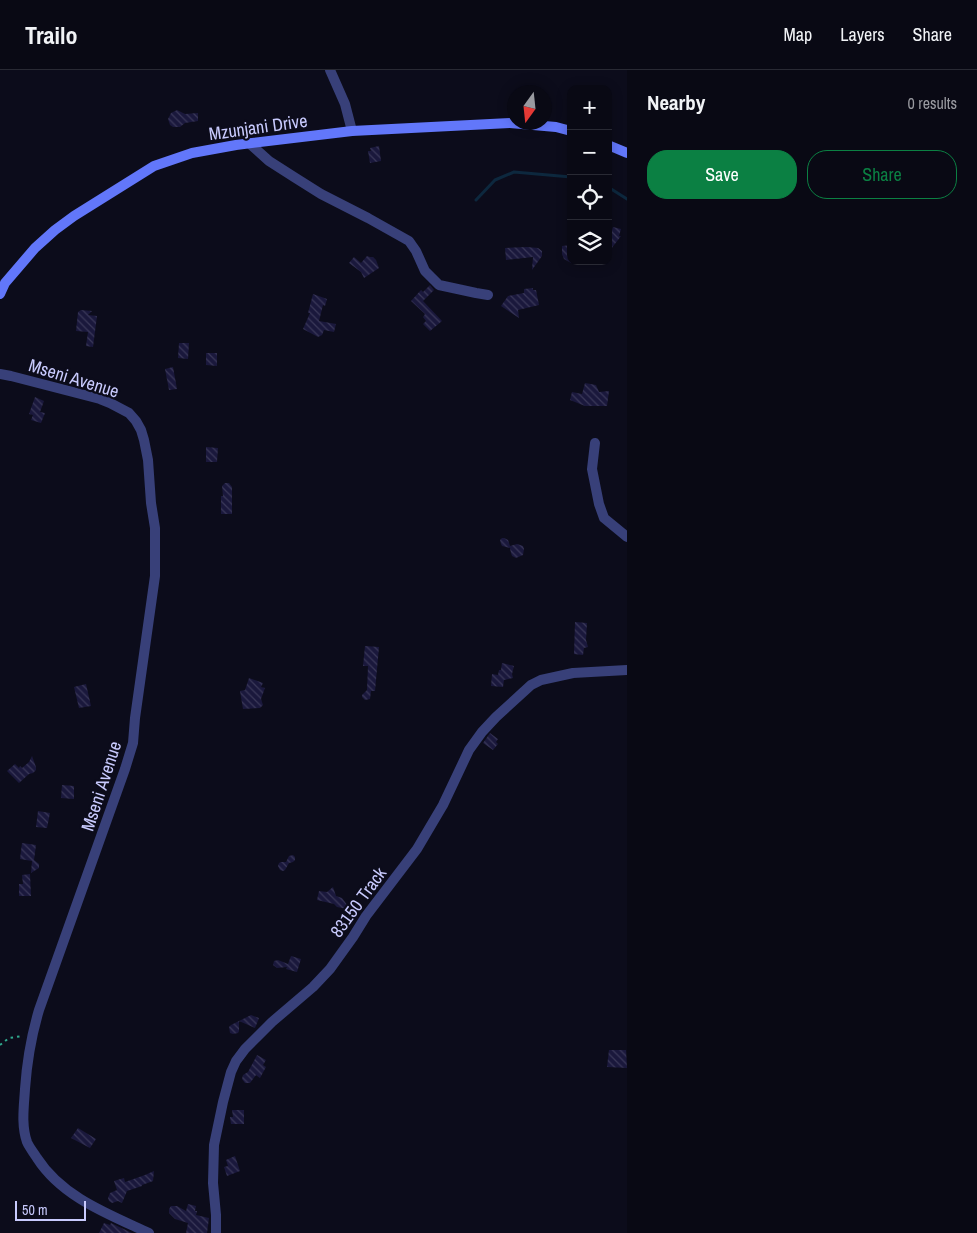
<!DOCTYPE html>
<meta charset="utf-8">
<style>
:root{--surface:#090914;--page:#171722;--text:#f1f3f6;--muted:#999aa0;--line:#292a34;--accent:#0b8043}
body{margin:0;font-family:"Archivo Narrow",sans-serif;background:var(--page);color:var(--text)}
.controls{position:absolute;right:15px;top:15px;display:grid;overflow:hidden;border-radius:10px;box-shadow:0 2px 12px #0003}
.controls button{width:45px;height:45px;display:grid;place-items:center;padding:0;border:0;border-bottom:1px solid var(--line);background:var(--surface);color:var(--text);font:25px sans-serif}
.compass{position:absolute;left:507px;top:15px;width:45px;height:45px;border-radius:50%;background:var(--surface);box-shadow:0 2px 12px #0003;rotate:195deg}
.scale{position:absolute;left:15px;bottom:12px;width:71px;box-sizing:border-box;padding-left:5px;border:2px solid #c8cafd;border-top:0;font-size:14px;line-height:18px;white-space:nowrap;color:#c8cafd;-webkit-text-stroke:4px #0c0c1b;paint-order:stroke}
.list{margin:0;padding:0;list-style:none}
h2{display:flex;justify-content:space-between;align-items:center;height:65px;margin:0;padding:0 20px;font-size:21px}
h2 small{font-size:16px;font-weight:400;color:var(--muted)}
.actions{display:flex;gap:10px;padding:15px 20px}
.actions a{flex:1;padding:11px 0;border:1px solid var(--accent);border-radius:20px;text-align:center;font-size:18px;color:var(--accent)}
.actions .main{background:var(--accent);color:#fff}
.icon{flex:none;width:28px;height:28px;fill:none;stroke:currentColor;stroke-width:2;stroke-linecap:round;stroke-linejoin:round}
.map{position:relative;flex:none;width:627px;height:1163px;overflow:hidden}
header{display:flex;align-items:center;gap:30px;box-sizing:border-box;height:70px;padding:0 25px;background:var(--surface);border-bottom:1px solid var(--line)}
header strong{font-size:24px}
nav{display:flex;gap:28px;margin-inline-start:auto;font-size:18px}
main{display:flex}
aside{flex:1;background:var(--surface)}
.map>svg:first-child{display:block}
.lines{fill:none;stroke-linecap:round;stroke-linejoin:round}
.stream{stroke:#0d283e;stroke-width:3}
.building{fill:url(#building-back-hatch)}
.path{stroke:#30a98e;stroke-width:2;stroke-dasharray:2.5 4;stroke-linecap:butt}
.minor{stroke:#384079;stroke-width:10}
.tertiary{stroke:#384079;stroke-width:10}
.secondary{stroke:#6277fa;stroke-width:10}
.labels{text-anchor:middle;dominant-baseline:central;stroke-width:4.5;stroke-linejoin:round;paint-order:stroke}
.street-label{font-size:18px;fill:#c8cafd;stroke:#0c0c1b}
</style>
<header>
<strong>Trailo</strong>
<nav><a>Map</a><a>Layers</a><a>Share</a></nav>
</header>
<main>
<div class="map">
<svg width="627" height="1163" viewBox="0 0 627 1163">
<defs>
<pattern id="building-back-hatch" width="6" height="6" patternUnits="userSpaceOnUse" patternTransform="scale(1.25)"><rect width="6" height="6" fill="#1a183c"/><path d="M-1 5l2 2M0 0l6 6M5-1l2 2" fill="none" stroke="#3a3859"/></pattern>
</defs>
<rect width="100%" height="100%" fill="#0c0c1b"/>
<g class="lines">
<g class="stream">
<polyline points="608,117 627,129"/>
<polyline points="476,130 495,110 514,102 571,107"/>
</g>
</g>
<g class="building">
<polygon points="177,40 185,44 198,43 198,51 185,53 180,57 173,57 170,55 168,49 171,43"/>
<polygon points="379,76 381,91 370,93 368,81 371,81 370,78"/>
<polygon points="613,157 621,159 619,166 621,166 608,183 608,173"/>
<polygon points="571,175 571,193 564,189 562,184 562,176"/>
<polygon points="527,177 538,178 542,181 542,186 532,200 533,187 506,190 505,178"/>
<polygon points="367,186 370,187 373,187 376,190 379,198 364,208 361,202 349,193 354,187 361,193"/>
<polygon points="430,215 434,220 423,231 442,251 430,261 423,254 426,251 423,247 425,244 411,231 421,220 423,222"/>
<polygon points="533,218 533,220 536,220 539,235 518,240 519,248 501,236 508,226 524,223 524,219"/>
<polygon points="313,224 327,229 325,236 323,235 319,251 336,254 334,262 324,260 322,265 318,267 303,259 310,243 308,243"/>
<polygon points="81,240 92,241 88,245 97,246 93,277 86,276 88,262 76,261 78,242"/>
<polygon points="179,273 189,273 188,289 178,288"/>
<polygon points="206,283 217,283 217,296 206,295"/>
<polygon points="173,297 177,319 169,320 165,299"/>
<polygon points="585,313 596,315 599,322 609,321 607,336 585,336 570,330 572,322 582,324"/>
<polygon points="35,327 44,331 40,342 45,343 41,353 31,350 33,345 29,344"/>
<polygon points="206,377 218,378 217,392 206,392"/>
<polygon points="225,413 229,413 232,417 232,444 221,444 221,426 223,426 222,416"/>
<polygon points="502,468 504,468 508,470 510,476 517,474 523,476 524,479 523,485 516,488 512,486 511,483 510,478 502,476 501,474 500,470"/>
<polygon points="575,552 587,553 586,570 588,577 584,578 583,585 574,584"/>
<polygon points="365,576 379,577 375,621 371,621 370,629 365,630 362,627 362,625 367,620 368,596 363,596"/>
<polygon points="502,593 514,596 512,604 513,608 504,610 503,617 491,616 492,604 498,605 499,600 501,600"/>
<polygon points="249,608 263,613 261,617 265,618 261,629 263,635 260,638 243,639 240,621 245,620"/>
<polygon points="86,614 91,636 79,638 74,617"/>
<polygon points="490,663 498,669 496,672 498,674 493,680 483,673"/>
<polygon points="32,686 36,697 36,700 33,703 29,704 19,713 7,701 15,694 19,698 20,696 22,698 29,692"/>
<polygon points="62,715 74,716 74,729 61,728"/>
<polygon points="38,741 50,743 47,758 36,757"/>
<polygon points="22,773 36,775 34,790 39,794 39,798 31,803 32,791 20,789"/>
<polygon points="293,785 295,787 295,790 293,792 289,793 285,800 283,801 280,800 278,796 279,793 281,792 286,792 289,786"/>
<polygon points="30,804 31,826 19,826 19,814 23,814 22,805"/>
<polygon points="333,817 336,826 342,828 351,840 337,837 334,834 317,830 319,821 327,822"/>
<polygon points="291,886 301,889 297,902 286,899 287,897 277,898 273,895 274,891 278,890 288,894"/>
<polygon points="251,945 259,948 255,958 239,951 239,961 238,963 233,964 230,963 229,957 231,955"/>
<polygon points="609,980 626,980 627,998 607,997"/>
<polygon points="257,985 266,990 263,995 266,997 260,1008 256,1005 250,1013 245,1013 242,1009 243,1005 248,1002"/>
<polygon points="232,1040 244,1040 244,1054 231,1054 230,1047 233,1047"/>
<polygon points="78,1058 96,1069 90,1078 71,1068"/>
<polygon points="235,1086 240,1101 227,1106 224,1097 228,1096 226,1090"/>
<polygon points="154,1101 153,1111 142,1115 142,1116 127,1121 122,1133 118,1131 112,1133 109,1131 108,1128 110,1123 117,1120 114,1111 124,1108 125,1112 145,1105"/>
<polygon points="188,1134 196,1136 195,1141 197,1141 196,1145 209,1148 207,1163 186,1163 188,1153 175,1149 169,1143 169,1139 171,1136 177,1136 186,1141"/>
<polygon points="104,1153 110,1155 111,1153 132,1163 99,1163"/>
</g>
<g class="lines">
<polyline class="path" points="0,975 9,968 23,966"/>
<g class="minor">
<polyline points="249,73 269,91 294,107 321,124 368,148 409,171 416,181 425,201 439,215 476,223 488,225"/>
<polyline points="595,373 592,399 599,434 604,448 627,467"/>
<polyline points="216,1163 216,1145 213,1113 214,1075 223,1032 231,1002 236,991 245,979 272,952 313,917 330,899 353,867 366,846 417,779 443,735 469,680 482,662 496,647 531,615 541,610 573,603 627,600"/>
</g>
<g class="tertiary">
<polyline points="330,0 345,34 352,61"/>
<path d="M0,304L11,306L100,329L110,333L129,343L136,351L141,360L144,370L148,390L151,433L155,458V506L135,648L133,673L125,699L39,940C31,967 27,990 25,1019C24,1036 21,1055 27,1072C29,1077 34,1083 37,1088C62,1127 108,1144 149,1163"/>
</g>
<g class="secondary">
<polyline points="608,75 627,83"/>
<polyline points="0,224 5,213 35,178 55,160 74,146 154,96 192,83 236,75 352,61 510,53 556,57 571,61"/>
</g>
</g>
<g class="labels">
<g class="street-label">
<text transform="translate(258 57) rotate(-8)">Mzunjani Drive</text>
<text transform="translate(74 308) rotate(17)">Mseni Avenue</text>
<text transform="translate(101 716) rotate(-72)">Mseni Avenue</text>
<text transform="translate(358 832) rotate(-54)">83150 Track</text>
</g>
</g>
</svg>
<div class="controls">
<button>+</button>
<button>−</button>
<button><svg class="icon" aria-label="locate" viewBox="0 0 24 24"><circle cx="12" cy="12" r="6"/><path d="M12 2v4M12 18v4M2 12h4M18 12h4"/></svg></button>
<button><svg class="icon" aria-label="layers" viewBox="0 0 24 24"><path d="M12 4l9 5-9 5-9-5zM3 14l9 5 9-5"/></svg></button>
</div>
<svg class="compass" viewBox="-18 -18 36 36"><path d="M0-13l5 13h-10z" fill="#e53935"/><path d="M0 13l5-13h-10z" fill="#999aa0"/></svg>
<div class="scale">50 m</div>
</div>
<aside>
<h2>Nearby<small>0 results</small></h2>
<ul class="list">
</ul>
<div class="actions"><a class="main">Save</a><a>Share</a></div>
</aside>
</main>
